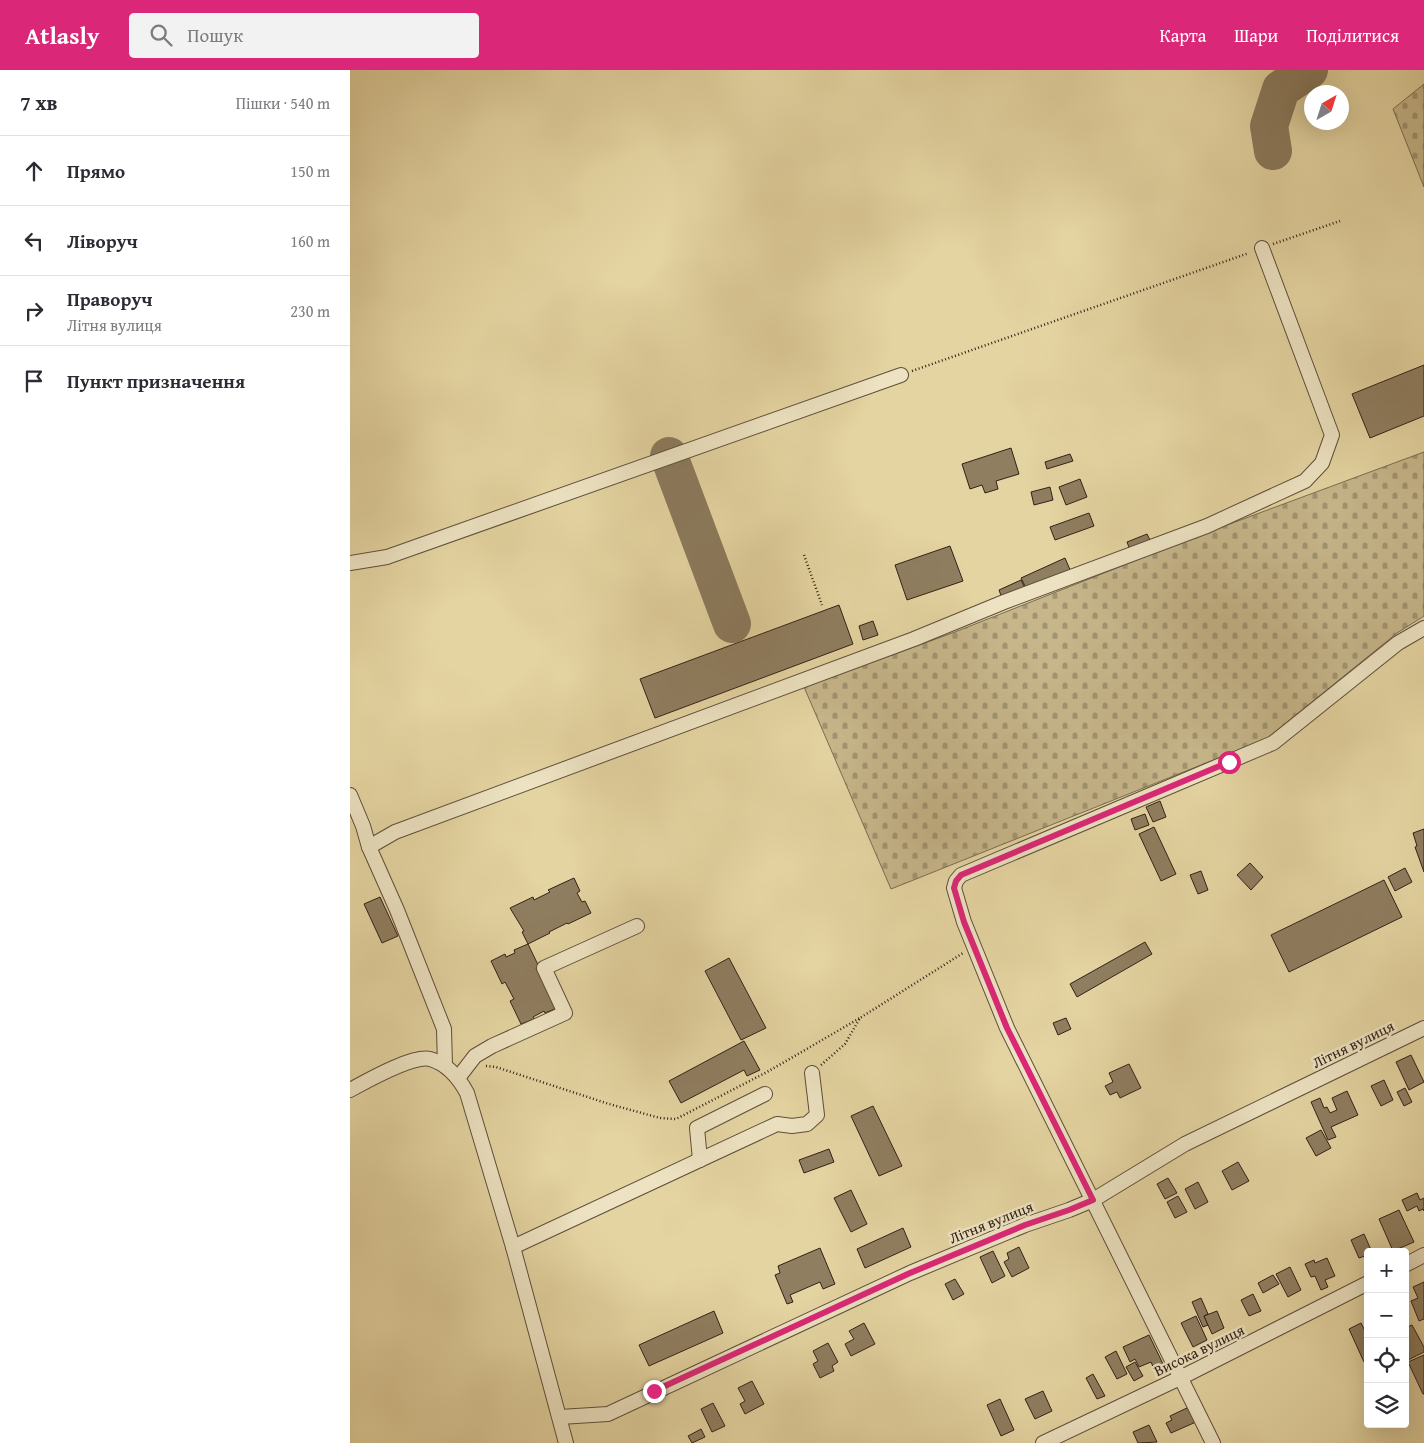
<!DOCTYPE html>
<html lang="uk">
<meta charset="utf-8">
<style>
:root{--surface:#fff;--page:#f2f2f3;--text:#2b2b33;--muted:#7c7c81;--line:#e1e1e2;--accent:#db2777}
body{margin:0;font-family:"Gentium Book Plus",serif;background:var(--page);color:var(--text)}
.controls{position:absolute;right:15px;bottom:15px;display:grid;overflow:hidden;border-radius:5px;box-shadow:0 5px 20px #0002}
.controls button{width:45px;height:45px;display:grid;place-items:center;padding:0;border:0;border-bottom:1px solid var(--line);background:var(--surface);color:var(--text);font:25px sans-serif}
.compass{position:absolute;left:954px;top:15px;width:45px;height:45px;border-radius:50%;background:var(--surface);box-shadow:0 5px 20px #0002;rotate:39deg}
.stop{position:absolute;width:15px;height:15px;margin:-11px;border:4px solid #db2777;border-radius:50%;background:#fff}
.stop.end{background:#db2777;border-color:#fff;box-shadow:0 1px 5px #0008}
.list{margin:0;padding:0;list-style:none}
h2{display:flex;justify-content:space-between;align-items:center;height:65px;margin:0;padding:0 20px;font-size:21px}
h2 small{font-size:16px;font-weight:400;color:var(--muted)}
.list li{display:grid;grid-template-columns:32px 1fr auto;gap:15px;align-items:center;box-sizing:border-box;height:70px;padding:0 20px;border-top:1px solid var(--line)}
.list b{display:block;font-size:19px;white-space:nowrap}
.list p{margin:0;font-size:16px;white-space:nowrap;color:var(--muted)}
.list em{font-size:16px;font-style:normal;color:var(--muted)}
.icon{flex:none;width:28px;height:28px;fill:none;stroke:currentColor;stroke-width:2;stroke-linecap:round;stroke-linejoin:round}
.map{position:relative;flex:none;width:1074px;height:1373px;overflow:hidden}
header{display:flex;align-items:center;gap:30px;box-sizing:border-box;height:70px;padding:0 25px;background:var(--accent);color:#fff}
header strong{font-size:24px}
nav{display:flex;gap:28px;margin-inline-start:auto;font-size:18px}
.search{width:350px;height:45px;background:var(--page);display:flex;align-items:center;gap:12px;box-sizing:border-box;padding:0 18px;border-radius:5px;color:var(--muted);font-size:19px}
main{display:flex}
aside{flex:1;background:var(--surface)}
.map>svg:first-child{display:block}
.cemetery{fill:url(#cemetery-stones);stroke:#7c6c52}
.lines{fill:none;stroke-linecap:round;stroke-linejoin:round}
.taxiway{stroke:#8b7a5d;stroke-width:38}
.building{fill:#8f7e60;stroke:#322119}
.minor-casing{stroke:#5e4e3b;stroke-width:16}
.path{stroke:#322119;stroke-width:2.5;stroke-dasharray:1 2.5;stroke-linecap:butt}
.minor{stroke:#ede3c2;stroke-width:14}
.route{stroke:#db2777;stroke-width:6}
.labels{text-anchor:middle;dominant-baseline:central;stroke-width:5;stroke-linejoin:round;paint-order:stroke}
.street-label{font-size:15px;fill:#322119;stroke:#ede3c2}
</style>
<header>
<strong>Atlasly</strong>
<div class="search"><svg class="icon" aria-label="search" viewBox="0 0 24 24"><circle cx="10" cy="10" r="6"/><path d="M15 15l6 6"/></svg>Пошук</div>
<nav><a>Карта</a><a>Шари</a><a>Поділитися</a></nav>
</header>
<main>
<aside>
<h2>7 хв<small>Пішки · 540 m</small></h2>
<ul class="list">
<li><svg class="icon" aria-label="ahead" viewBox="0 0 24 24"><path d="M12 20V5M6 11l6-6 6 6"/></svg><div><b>Прямо</b></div><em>150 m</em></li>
<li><svg class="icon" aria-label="left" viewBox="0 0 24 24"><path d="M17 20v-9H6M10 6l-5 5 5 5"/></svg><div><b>Ліворуч</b></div><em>160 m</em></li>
<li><svg class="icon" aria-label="right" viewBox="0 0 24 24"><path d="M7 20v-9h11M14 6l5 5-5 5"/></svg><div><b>Праворуч</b><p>Літня вулиця</p></div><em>230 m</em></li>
<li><svg class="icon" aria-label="arrive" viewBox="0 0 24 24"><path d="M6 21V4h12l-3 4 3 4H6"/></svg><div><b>Пункт призначення</b></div></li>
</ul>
</aside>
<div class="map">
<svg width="1074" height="1373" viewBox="0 0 1074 1373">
<defs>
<pattern id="cemetery-stones" width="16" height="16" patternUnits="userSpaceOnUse" patternTransform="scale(1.25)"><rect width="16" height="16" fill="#c6b68a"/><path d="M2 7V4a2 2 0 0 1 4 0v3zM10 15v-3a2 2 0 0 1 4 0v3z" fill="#a19470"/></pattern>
</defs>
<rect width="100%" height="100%" fill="#e4d4a1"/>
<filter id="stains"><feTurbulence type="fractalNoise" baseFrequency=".004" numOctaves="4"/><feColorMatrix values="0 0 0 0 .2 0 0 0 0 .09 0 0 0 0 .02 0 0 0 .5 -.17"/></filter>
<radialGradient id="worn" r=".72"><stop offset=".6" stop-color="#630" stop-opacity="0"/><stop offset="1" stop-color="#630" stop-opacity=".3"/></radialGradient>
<g class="cemetery">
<polygon points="1074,14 1074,117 1043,39"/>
<polygon points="1074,382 1074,546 1047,563 916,669 541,819 454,617 605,562 850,465"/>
</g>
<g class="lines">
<g class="taxiway">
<polyline points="923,81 919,56 931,19 959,0"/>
<polyline points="319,386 382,554"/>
</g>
</g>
<g class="building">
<polygon points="1074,295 1074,346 1020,368 1002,324"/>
<polygon points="661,378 669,404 646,411 648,419 635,423 632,415 620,419 612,394"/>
<polygon points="720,384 723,391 697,399 695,392"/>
<polygon points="730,409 737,427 716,435 709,417"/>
<polygon points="700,417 703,430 684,435 681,422"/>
<polygon points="739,443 744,456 705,470 700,457"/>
<polygon points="797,464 801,472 780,480 777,472"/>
<polygon points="600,476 613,511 557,530 545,495"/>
<polygon points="715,488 721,502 678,522 671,508"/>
<polygon points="671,510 676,520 653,531 649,520"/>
<polygon points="489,535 503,574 305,648 290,609"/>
<polygon points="523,551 528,565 513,570 509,556"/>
<polygon points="810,731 816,747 803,752 796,737"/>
<polygon points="795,744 799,755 785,760 781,749"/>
<polygon points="804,757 826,804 811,811 789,764"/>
<polygon points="1074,759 1074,802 1065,777 1067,776 1063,763"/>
<polygon points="900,793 913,807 901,820 887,805"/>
<polygon points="1055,798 1062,812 1045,821 1038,807"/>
<polygon points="851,801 858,820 848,824 840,805"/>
<polygon points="224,808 230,821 227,823 232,832 235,831 241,843 218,854 217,853 199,862 200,863 178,874 172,862 174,861 160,838 183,827 184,830 200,822 198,820"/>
<polygon points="1034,810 1052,847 939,902 921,865"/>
<polygon points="30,827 48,866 32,873 14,834"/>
<polygon points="795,872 802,884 727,927 720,914"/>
<polygon points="178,874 189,897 186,898 194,914 197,912 209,937 195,943 194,941 183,947 184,949 171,954 160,931 164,929 155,912 152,914 141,891 155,884 156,887 165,883 164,880"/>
<polygon points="379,888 416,958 391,970 355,901"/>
<polygon points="716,948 721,959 708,965 703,953"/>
<polygon points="394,971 410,1000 397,1006 394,1000 331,1033 319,1011"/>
<polygon points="1061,985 1074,1012 1059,1020 1046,992"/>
<polygon points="779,994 791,1018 770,1028 767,1022 760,1025 755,1016 763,1012 759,1003"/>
<polygon points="1034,1010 1043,1030 1031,1036 1021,1016"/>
<polygon points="1055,1018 1062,1032 1054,1036 1047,1022"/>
<polygon points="997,1021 1008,1045 981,1057 986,1067 978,1070 961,1032 970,1028 974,1038 977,1037 980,1043 987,1040 982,1028"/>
<polygon points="523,1036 552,1096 529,1106 501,1046"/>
<polygon points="971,1060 981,1078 966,1086 956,1068"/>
<polygon points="479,1079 484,1092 454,1103 449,1090"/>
<polygon points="888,1092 899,1111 882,1120 872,1101"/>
<polygon points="818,1108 827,1123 815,1129 807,1114"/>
<polygon points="848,1112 858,1132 845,1139 835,1119"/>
<polygon points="501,1120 517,1154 501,1162 484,1128"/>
<polygon points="1067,1123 1070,1130 1074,1128 1074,1141 1073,1139 1069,1141 1067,1136 1057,1141 1052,1130"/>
<polygon points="828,1126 837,1142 825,1148 817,1132"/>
<polygon points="1049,1140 1064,1172 1043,1181 1029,1149"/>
<polygon points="553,1158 561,1177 515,1198 507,1179"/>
<polygon points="1014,1164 1022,1182 1018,1182 1018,1185 1009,1188 1001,1170"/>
<polygon points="669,1177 679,1198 662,1207 654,1192 659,1189 657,1183"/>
<polygon points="470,1178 485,1214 473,1219 470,1212 440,1225 443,1232 437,1234 425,1205 430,1203 428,1196"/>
<polygon points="643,1181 655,1206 642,1213 630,1187"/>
<polygon points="977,1188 985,1206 975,1210 978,1217 971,1220 965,1206 961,1207 955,1194 964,1190 965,1193"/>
<polygon points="940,1197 951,1220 938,1227 926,1204"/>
<polygon points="923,1205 929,1214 913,1223 908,1213"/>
<polygon points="605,1209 614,1224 603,1230 595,1214"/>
<polygon points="1074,1212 1074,1249 1069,1251 1061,1231 1068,1228 1063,1217"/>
<polygon points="903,1224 911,1241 899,1246 891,1230"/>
<polygon points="851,1228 858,1244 854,1246 858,1255 853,1257 842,1232"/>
<polygon points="364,1241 373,1263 299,1296 289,1275"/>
<polygon points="867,1241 874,1258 862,1264 854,1246"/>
<polygon points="846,1246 857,1270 843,1277 831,1253"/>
<polygon points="514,1253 525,1274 501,1286 495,1274 504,1269 499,1261"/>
<polygon points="1011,1253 1018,1267 1018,1291 1014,1292 999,1259"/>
<polygon points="1062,1255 1074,1277 1074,1282 1058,1290 1055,1285 1055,1258"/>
<polygon points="799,1265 813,1294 804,1299 801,1292 789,1297 785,1289 780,1292 773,1277"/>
<polygon points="478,1273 488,1292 482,1296 484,1301 470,1308 463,1294 468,1291 463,1281"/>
<polygon points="766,1281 777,1304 767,1309 755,1287"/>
<polygon points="1074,1285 1074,1324 1073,1324 1058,1292"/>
<polygon points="785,1292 793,1306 784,1311 776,1297"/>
<polygon points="743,1304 755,1326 747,1329 736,1308"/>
<polygon points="402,1311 414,1334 395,1344 390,1334 395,1331 388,1318"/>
<polygon points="693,1321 702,1341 685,1349 675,1329"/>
<polygon points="650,1329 664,1360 651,1366 637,1335"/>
<polygon points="363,1333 375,1356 362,1362 351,1339"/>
<polygon points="839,1337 846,1352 821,1363 816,1353 822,1350 820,1346"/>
<polygon points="799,1355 807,1372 788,1373 783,1362"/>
<polygon points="351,1359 355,1367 342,1373 338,1366"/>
</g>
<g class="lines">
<g class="minor-casing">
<g id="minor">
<polyline points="0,493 37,487 551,305"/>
<polyline points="0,725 13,756 19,777 47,840 94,959 95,996"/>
<polyline points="19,777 45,762 564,569 654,532 857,456 955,411 972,393 982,365 912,178"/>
<polyline points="108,1008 125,986 142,976 215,943 194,898 287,856"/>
<path d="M0,1020C17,1011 62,985 80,989C98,994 109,1008 117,1023L163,1177L216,1373"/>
<polyline points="350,1090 347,1058 415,1024"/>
<polyline points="163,1177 427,1054 442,1056 457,1054 467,1045 462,1003"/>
<polyline points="1055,1195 1074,1185"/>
<polyline points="210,1347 258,1344 560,1203 675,1155 719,1140 743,1130 835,1074 1074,958"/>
<polyline points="693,1373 830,1308 1018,1213"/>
<polyline points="863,1373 657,958 614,852 604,818 606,811 611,805 923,673 1048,573 1074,558"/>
</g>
</g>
<g class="path">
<polyline points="923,174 990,151"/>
<polyline points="562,301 899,183"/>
<polyline points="454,485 472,535"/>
<polyline points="471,995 495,974 510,948 613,883"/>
<polyline points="136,996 146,997 259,1034 310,1048 326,1049 417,1002 510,948"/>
</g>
<use href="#minor" class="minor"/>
</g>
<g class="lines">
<polyline class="route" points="304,1321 560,1203 675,1155 719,1140 743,1130 657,958 614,852 604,818 606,811 611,805 879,692"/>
</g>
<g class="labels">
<g class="street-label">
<text transform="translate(1003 974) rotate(-26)">Літня вулиця</text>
<text transform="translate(641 1152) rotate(-22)">Літня вулиця</text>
<text transform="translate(849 1280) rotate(-26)">Висока вулиця</text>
</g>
</g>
<rect width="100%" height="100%" filter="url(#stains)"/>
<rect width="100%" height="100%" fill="url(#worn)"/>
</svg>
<div class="controls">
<button>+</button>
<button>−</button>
<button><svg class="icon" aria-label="locate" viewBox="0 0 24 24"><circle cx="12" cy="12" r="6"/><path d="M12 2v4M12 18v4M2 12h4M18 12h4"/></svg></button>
<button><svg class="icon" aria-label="layers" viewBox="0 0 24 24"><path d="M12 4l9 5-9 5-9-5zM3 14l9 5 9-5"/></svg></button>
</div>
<svg class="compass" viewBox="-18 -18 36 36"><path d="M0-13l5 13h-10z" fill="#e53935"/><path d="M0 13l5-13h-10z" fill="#7c7c81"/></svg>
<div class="stop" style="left:879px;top:692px"></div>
<div class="stop end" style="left:304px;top:1321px"></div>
</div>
</main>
